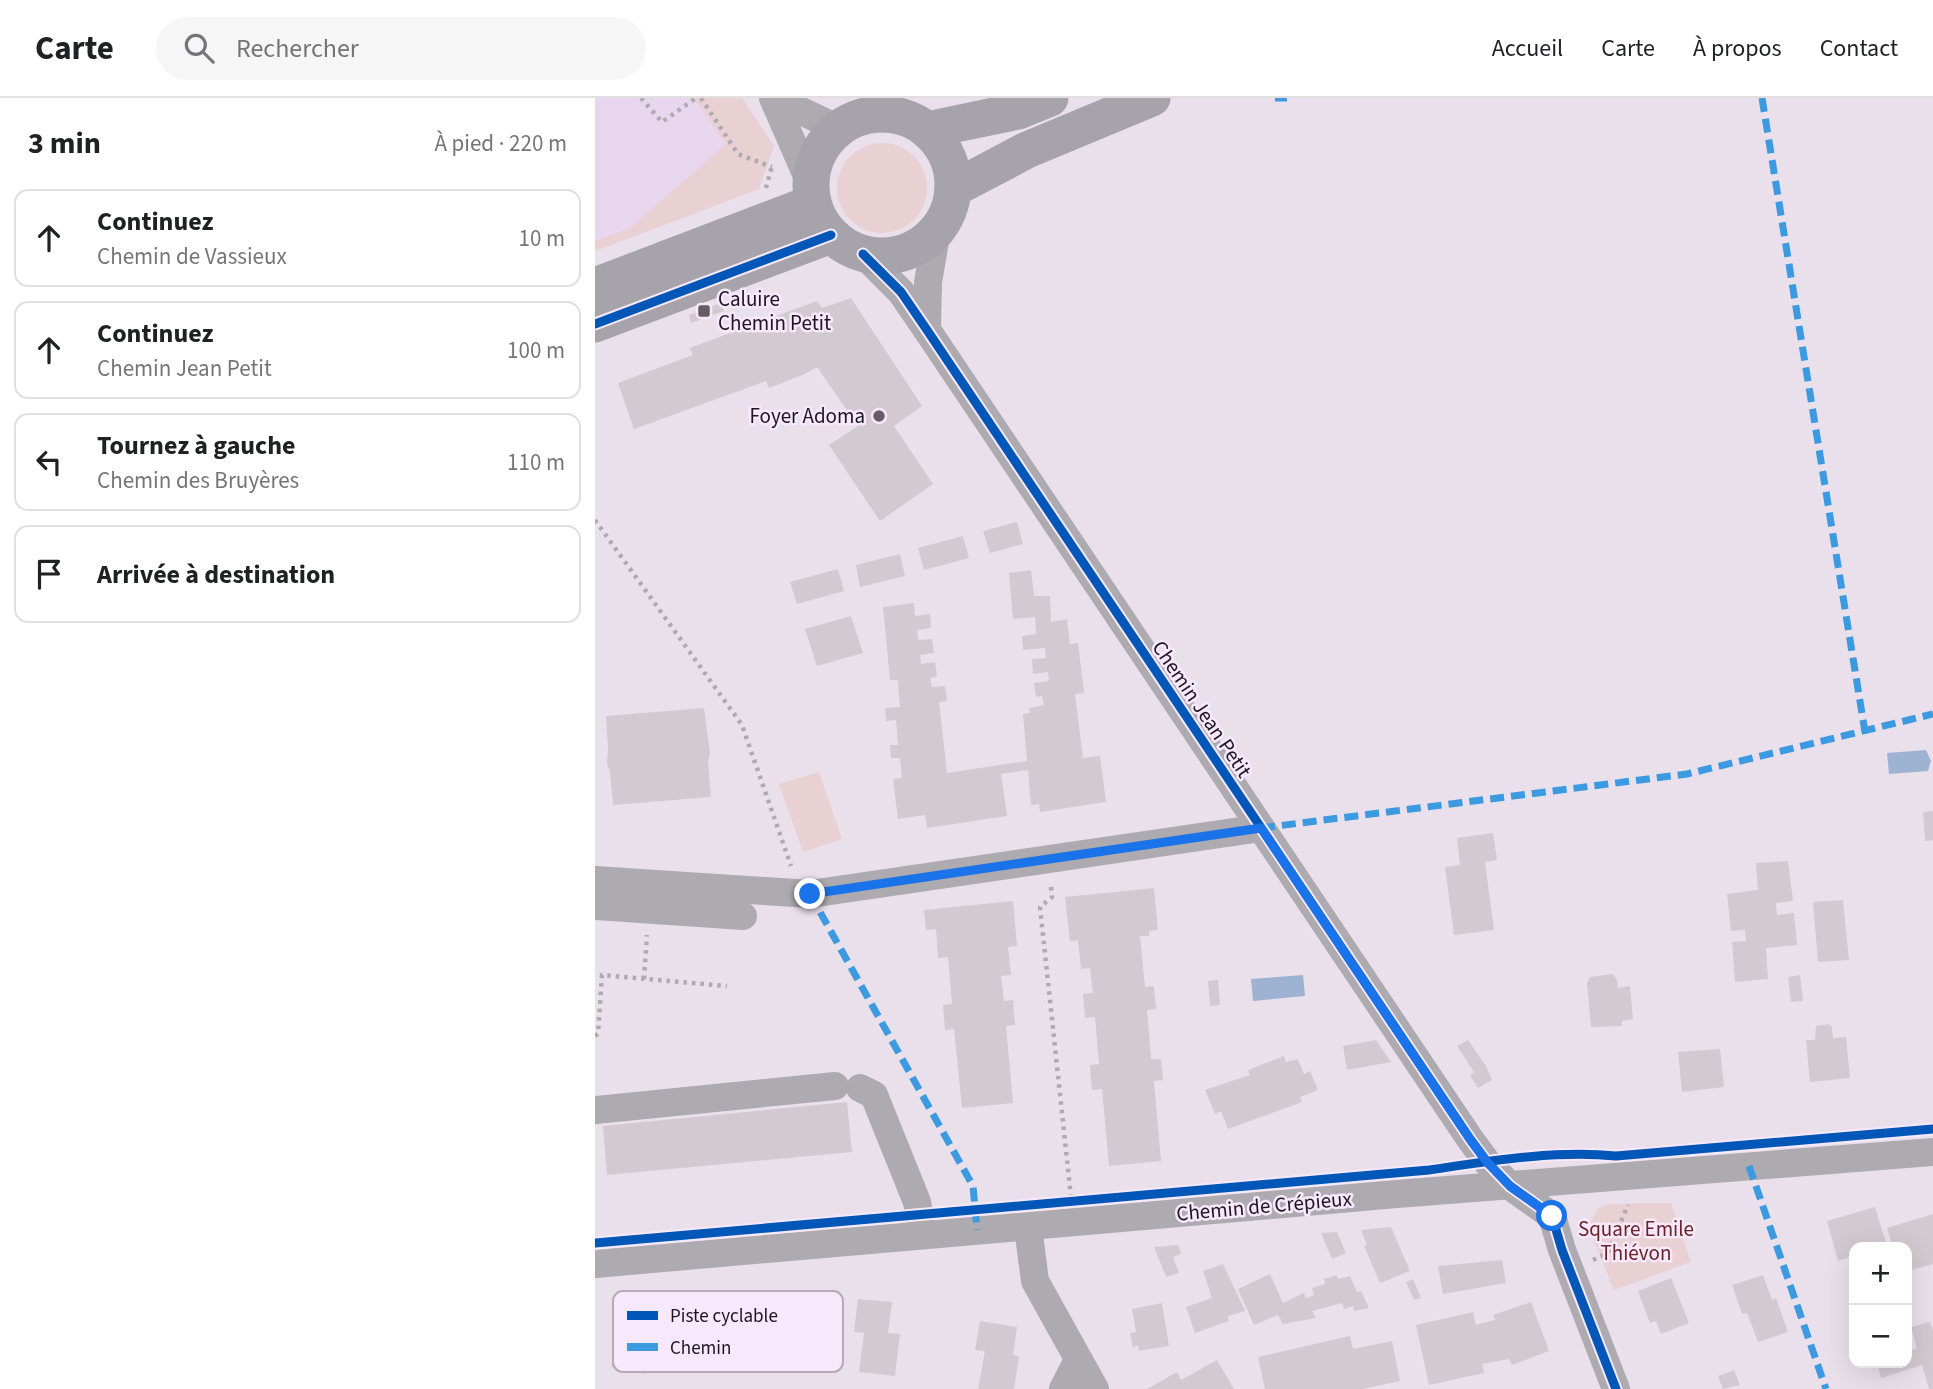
<!DOCTYPE html>
<html lang="fr">
<meta charset="utf-8">
<style>
:root{--surface:#fff;--page:#f6f6f6;--text:#202124;--muted:#757577;--line:#e0e0e0}
body{margin:0;font-family:"Source Sans 3",sans-serif;background:var(--page);color:var(--text)}
.controls{position:absolute;right:21px;bottom:21px;display:grid;overflow:hidden;border-radius:14px;box-shadow:0 7px 28px #0002}
.controls button{width:63px;height:63px;display:grid;place-items:center;padding:0;border:0;border-bottom:2px solid var(--line);background:var(--surface);color:var(--text);font:35px sans-serif}
.stop{position:absolute;width:21px;height:21px;margin:-16px;border:5px solid #1a73e8;border-radius:50%;background:#fff}
.stop.end{background:#1a73e8;border-color:#fff;box-shadow:0 2px 7px #0008}
.list{margin:0;padding:0;list-style:none}
h2{display:flex;justify-content:space-between;align-items:center;height:91px;margin:0;padding:0 28px;font-size:30px}
h2 small{font-size:23px;font-weight:400;color:var(--muted)}
.list li{display:grid;grid-template-columns:46px 1fr auto;gap:21px;align-items:center;box-sizing:border-box;height:98px;margin:0 14px 14px;padding:0 14px;border:2px solid var(--line);border-radius:14px}
.list b{display:block;font-size:26px;white-space:nowrap}
.list p{margin:0;font-size:23px;white-space:nowrap;color:var(--muted)}
.list em{font-size:23px;font-style:normal;color:var(--muted)}
.icon{flex:none;width:38px;height:38px;fill:none;stroke:currentColor;stroke-width:2;stroke-linecap:round;stroke-linejoin:round}
.map{position:relative;flex:none;width:1338px;height:1291px;overflow:hidden}
header{display:flex;align-items:center;gap:42px;box-sizing:border-box;height:98px;padding:0 35px;background:var(--surface);border-bottom:2px solid var(--line)}
header strong{font-size:33px}
nav{display:flex;gap:38px;margin-inline-start:auto;font-size:24px}
.search{width:490px;height:63px;background:var(--page);display:flex;align-items:center;gap:18px;box-sizing:border-box;padding:0 24px;border-radius:38px;color:var(--muted);font-size:26px}
main{display:flex}
aside{flex:1;background:var(--surface)}
.map>svg:first-child{display:block}
.built{fill:#e7d6ed}
.green{fill:#e8d0d3}
.water{fill:#9eb3d2}
.building{fill:#d2c9d1}
.lines{fill:none;stroke-linecap:round;stroke-linejoin:round}
.path{stroke:#aeaab1;stroke-width:4.5;stroke-dasharray:3.5 5;stroke-linecap:butt}
.minor{stroke:#adaab0;stroke-width:28}
.major{stroke:#a6a3ab;stroke-width:37}
.quiet{stroke:#3c9ae0;stroke-width:7;stroke-dasharray:14 7;stroke-linecap:butt}
.cycleway-casing{stroke:#f7e8fc;stroke-width:13}
.cycleway{stroke:#0057b8;stroke-width:9}
.route{stroke:#1a73e8;stroke-width:9}
.poi-dot{fill:#645d67;stroke:#f7e8fc;stroke-width:2.5}
.labels{text-anchor:middle;dominant-baseline:central;stroke-width:5;stroke-linejoin:round;paint-order:stroke}
.poi-label{font-size:21px;fill:#1d161f;stroke:#f7e8fc;text-anchor:start}
.street-label{font-size:21px;fill:#1d161f;stroke:#f7e8fc}
.park-label{font-size:21px;fill:#692425;stroke:#f7e8fc}
.key{fill:#f7e8fc;stroke:#b6a9ba;stroke-width:2}
.key-label{font-size:19px;fill:#1d161f}
</style>
<header>
<strong>Carte</strong>
<div class="search"><svg class="icon" aria-label="search" viewBox="0 0 24 24"><circle cx="10" cy="10" r="6"/><path d="M15 15l6 6"/></svg>Rechercher</div>
<nav><a>Accueil</a><a>Carte</a><a>À propos</a><a>Contact</a></nav>
</header>
<main>
<aside>
<h2>3 min<small>À pied · 220 m</small></h2>
<ul class="list">
<li><svg class="icon" aria-label="ahead" viewBox="0 0 24 24"><path d="M12 20V5M6 11l6-6 6 6"/></svg><div><b>Continuez</b><p>Chemin de Vassieux</p></div><em>10 m</em></li>
<li><svg class="icon" aria-label="ahead" viewBox="0 0 24 24"><path d="M12 20V5M6 11l6-6 6 6"/></svg><div><b>Continuez</b><p>Chemin Jean Petit</p></div><em>100 m</em></li>
<li><svg class="icon" aria-label="left" viewBox="0 0 24 24"><path d="M17 20v-9H6M10 6l-5 5 5 5"/></svg><div><b>Tournez à gauche</b><p>Chemin des Bruyères</p></div><em>110 m</em></li>
<li><svg class="icon" aria-label="arrive" viewBox="0 0 24 24"><path d="M6 21V4h12l-3 4 3 4H6"/></svg><div><b>Arrivée à destination</b></div></li>
</ul>
</aside>
<div class="map">
<svg width="1338" height="1291" viewBox="0 0 1338 1291">
<rect width="100%" height="100%" fill="#e9e0ec"/>
<polygon class="built" points="0,0 147,0 179,48 164,91 0,153"/>
<g class="green">
<polygon points="99,0 147,0 179,48 164,91 0,153 0,143 34,131 131,46"/>
<circle cx="287" cy="90" r="45"/>
<polygon points="224,674 247,741 208,754 184,686"/>
<polygon points="1076,1105 1096,1164 1019,1192 999,1143 995,1126 1002,1111 1014,1106"/>
</g>
<g class="water">
<polygon points="1331,652 1336,663 1333,673 1294,676 1292,655"/>
<polygon points="708,877 710,898 658,903 656,881"/>
</g>
<g class="building">
<polygon points="256,200 327,308 299,328 338,386 285,423 234,347 263,328 222,269 210,276 174,290 171,283 39,331 23,285 98,257 95,250 222,203 227,210"/>
<polygon points="126,205 129,213 96,225 94,217"/>
<polygon points="422,424 428,446 395,455 388,433"/>
<polygon points="368,438 374,460 329,472 323,450"/>
<polygon points="305,456 310,478 265,489 261,467"/>
<polygon points="243,471 249,493 202,506 195,484"/>
<polygon points="436,472 439,498 455,498 456,524 472,521 475,546 483,545 489,595 480,596 488,660 505,658 511,704 445,714 444,706 436,707 433,672 406,676 412,718 332,730 330,717 303,721 298,681 307,680 305,660 296,660 295,647 303,647 301,622 291,623 290,610 305,609 303,582 295,582 288,509 319,505 320,518 335,516 336,530 322,532 323,542 337,541 339,555 325,557 326,566 340,564 342,579 335,580 337,589 350,588 352,603 344,604 352,675 432,663 428,616 435,615 434,610 449,607 447,598 441,599 439,585 454,583 453,574 438,576 437,561 451,560 450,550 428,552 427,538 441,536 440,519 418,521 414,475"/>
<polygon points="256,518 268,555 222,568 210,531"/>
<polygon points="109,610 115,655 113,664 116,699 18,707 15,674 12,666 13,650 11,618"/>
<polygon points="1338,713 1338,742 1330,743 1328,714"/>
<polygon points="898,735 902,762 890,764 899,832 859,837 850,769 865,767 862,740"/>
<polygon points="1193,763 1198,803 1181,805 1182,817 1199,815 1202,847 1171,850 1173,881 1140,884 1137,844 1151,843 1150,832 1136,833 1132,796 1163,792 1161,765"/>
<polygon points="559,790 563,832 554,833 554,838 545,838 550,889 559,888 561,911 552,912 556,961 566,961 568,982 559,983 566,1063 514,1068 507,991 497,992 495,967 504,966 500,919 490,920 488,896 498,895 495,870 486,871 483,842 475,843 470,799"/>
<polygon points="1248,802 1254,862 1223,864 1218,804"/>
<polygon points="418,803 422,848 413,849 416,877 406,878 409,903 418,902 420,927 411,928 418,1005 367,1010 359,931 350,932 348,907 357,906 353,859 343,860 341,831 331,832 329,812"/>
<polygon points="1018,876 1022,882 1023,890 1035,888 1038,921 1027,923 1027,928 996,929 992,885 995,879"/>
<polygon points="1205,877 1208,903 1196,904 1193,879"/>
<polygon points="623,882 625,907 615,908 613,883"/>
<polygon points="1234,926 1237,929 1238,940 1251,939 1255,980 1215,984 1211,942 1220,942 1221,928"/>
<polygon points="781,942 796,964 752,972 748,948"/>
<polygon points="873,942 891,968 897,982 883,990 875,977 879,974 862,948"/>
<polygon points="1125,951 1129,989 1087,994 1083,954"/>
<polygon points="689,958 691,964 703,961 709,976 715,973 723,992 705,999 707,1004 633,1031 626,1013 620,1016 610,992 655,977 653,972"/>
<polygon points="252,1004 257,1054 12,1077 8,1028"/>
<polygon points="1280,1109 1292,1148 1259,1149 1259,1158 1243,1163 1232,1123"/>
<polygon points="1338,1116 1338,1166 1312,1173 1312,1149 1298,1149 1292,1130"/>
<polygon points="796,1129 815,1173 785,1185 769,1148 772,1147 766,1132"/>
<polygon points="742,1134 751,1155 737,1161 726,1135"/>
<polygon points="583,1147 586,1156 578,1159 584,1175 571,1179 559,1149"/>
<polygon points="907,1162 911,1185 848,1196 843,1168"/>
<polygon points="628,1166 650,1213 633,1218 634,1223 600,1235 591,1209 617,1200 608,1173"/>
<polygon points="675,1176 688,1205 709,1195 711,1200 719,1197 717,1190 730,1186 729,1181 742,1177 743,1181 755,1178 762,1194 766,1193 774,1210 759,1213 758,1208 749,1211 747,1205 717,1213 721,1220 688,1226 683,1217 659,1227 643,1191"/>
<polygon points="1168,1177 1177,1202 1181,1200 1193,1234 1163,1244 1152,1215 1147,1216 1137,1187"/>
<polygon points="1076,1180 1094,1225 1066,1236 1061,1223 1055,1225 1043,1193"/>
<polygon points="818,1181 826,1200 819,1202 811,1184"/>
<polygon points="263,1201 297,1204 293,1235 305,1236 300,1278 264,1274 269,1235 259,1234"/>
<polygon points="936,1204 954,1253 917,1267 914,1261 887,1266 889,1275 834,1287 821,1227 878,1214 881,1227 900,1222 898,1217"/>
<polygon points="567,1205 574,1248 544,1253 543,1247 538,1249 535,1235 541,1234 537,1211"/>
<polygon points="67,1222 105,1229 97,1275 75,1271 77,1264 54,1260 51,1276 16,1269 23,1232 56,1239 65,1236"/>
<polygon points="385,1223 422,1229 418,1257 424,1258 419,1291 383,1291 390,1253 380,1252"/>
<polygon points="1335,1224 1338,1233 1338,1291 1334,1291 1327,1267 1286,1280 1282,1265 1312,1265 1312,1253 1322,1251 1316,1229"/>
<polygon points="755,1238 758,1251 797,1243 805,1283 768,1291 670,1291 663,1259"/>
<polygon points="622,1262 639,1291 552,1291 582,1274 586,1282"/>
<polygon points="1139,1272 1145,1287 1128,1291 1123,1278"/>
</g>
<g class="lines">
<g class="path">
<polyline points="46,0 67,24 101,0"/>
<polyline points="106,0 143,56 177,69"/>
<polyline points="171,90 177,68"/>
<polyline points="0,422 147,627 196,768"/>
<polyline points="456,789 457,799 445,809 476,1099"/>
<polyline points="49,881 52,837"/>
<polyline points="0,938 3,936 7,877 132,888"/>
<polyline points="998,1162 1013,1155 1033,1107"/>
</g>
<g class="minor">
<polyline points="178,0 215,85"/>
<polyline points="179,0 244,31"/>
<polyline points="268,156 306,194 332,232 875,1041 892,1064 915,1088 957,1118 967,1152 1021,1291"/>
<polyline points="332,232 333,184 342,132"/>
<polyline points="0,782 215,796 666,730"/>
<polyline points="0,808 148,818"/>
<polyline points="265,990 279,997 322,1104 328,1137"/>
<polyline points="0,1012 240,988"/>
<polyline points="433,1129 440,1183 500,1291"/>
<polyline points="0,1166 802,1096 1338,1054"/>
<polyline points="468,1291 483,1262"/>
</g>
<g class="major">
<circle cx="287" cy="87" r="71"/>
<polyline points="332,32 423,13 455,0"/>
<polyline points="358,91 432,52 557,0"/>
<polyline points="0,188 218,105"/>
<polyline points="0,226 236,137"/>
</g>
<g class="quiet">
<polyline points="680,0 692,0"/>
<polyline points="1167,0 1270,634"/>
<polyline points="666,730 1092,676 1338,616"/>
<polyline points="215,796 378,1088 382,1132"/>
<polyline points="1154,1068 1231,1291"/>
</g>
<g class="cycleway-casing">
<g id="cycleway">
<polyline points="268,156 306,194 332,232 875,1041 892,1064 915,1088 957,1118 967,1152 1021,1291"/>
<polyline points="0,226 236,137"/>
<path d="M0,1145L834,1072C895,1063 960,1052 1021,1058L1338,1031"/>
</g>
</g>
<use href="#cycleway" class="cycleway"/>
</g>
<g class="lines">
<polyline class="route" points="215,796 666,730 875,1041 892,1064 915,1088 957,1118"/>
</g>
<g class="poi-dot">
<rect x="102" y="206" width="14" height="14" rx="3.5"/>
<circle cx="284" cy="318" r="7"/>
</g>
<g class="labels">
<g class="poi-label">
<text x="123" y="201">Caluire<tspan x="123" dy="24">Chemin Petit</tspan></text>
<text x="270" y="318" text-anchor="end">Foyer Adoma</text>
</g>
<g class="street-label">
<text transform="translate(607 611) rotate(56)">Chemin Jean Petit</text>
<text transform="translate(669 1108) rotate(-5)">Chemin de Crépieux</text>
</g>
<g class="park-label">
<text x="1041" y="1131">Square Emile<tspan x="1041" dy="24">Thiévon</tspan></text>
</g>
</g>
<rect x="18" y="1193" width="230" height="81" rx="10" class="key"/>
<rect x="32" y="1213" width="31" height="9" fill="#0057b8"/>
<rect x="32" y="1245" width="31" height="8" fill="#3c9ae0"/>
<g class="key-label">
<text x="75" y="1224">Piste cyclable</text>
<text x="75" y="1256">Chemin</text>
</g>
</svg>
<div class="controls">
<button>+</button>
<button>−</button>
</div>
<div class="stop" style="left:957px;top:1118px"></div>
<div class="stop end" style="left:215px;top:796px"></div>
</div>
</main>
